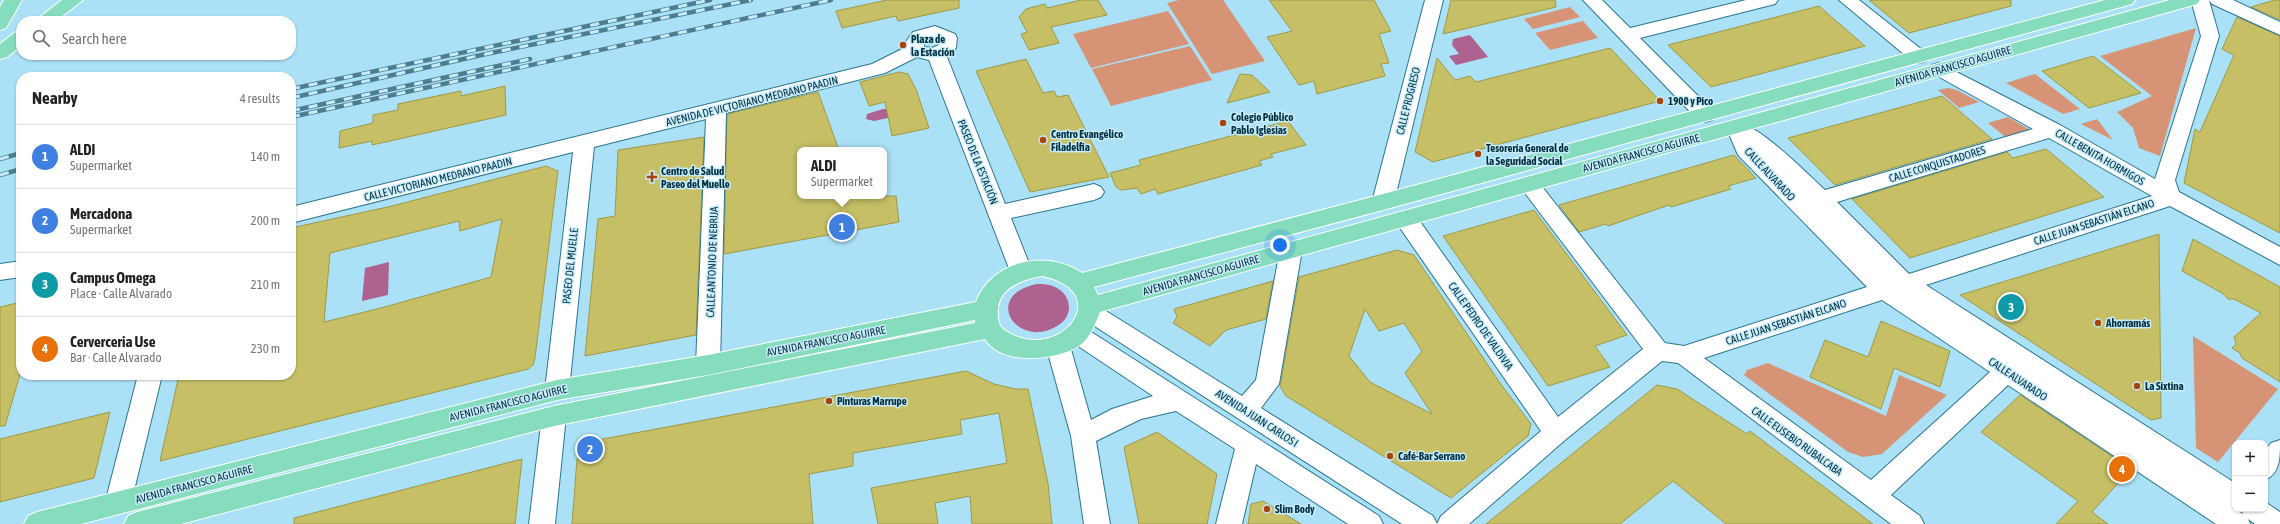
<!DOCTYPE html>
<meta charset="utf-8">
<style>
:root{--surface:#fff;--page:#f2f2f2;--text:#222;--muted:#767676;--line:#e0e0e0;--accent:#2563eb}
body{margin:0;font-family:"Asap Condensed",sans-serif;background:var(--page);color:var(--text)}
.controls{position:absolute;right:12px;bottom:12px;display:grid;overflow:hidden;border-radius:8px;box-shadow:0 1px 3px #0004}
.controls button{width:36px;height:36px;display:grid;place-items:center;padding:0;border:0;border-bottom:1px solid var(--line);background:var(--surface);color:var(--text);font:20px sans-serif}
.you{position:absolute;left:1280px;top:245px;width:14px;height:14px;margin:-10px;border:3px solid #fff;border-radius:50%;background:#1a73e8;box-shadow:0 0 0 6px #1a73e833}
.badge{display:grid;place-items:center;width:26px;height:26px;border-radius:50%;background:var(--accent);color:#fff;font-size:13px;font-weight:700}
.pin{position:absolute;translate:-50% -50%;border:2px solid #fff;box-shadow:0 1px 4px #0006}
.popup{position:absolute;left:797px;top:147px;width:90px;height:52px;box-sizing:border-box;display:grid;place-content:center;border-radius:8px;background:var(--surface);filter:drop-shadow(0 1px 3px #0005);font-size:13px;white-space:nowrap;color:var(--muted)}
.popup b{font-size:15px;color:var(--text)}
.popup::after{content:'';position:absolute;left:50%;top:100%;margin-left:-8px;border:8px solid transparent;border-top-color:var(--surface)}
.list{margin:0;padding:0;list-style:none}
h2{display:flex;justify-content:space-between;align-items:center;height:52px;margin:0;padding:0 16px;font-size:17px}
h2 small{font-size:13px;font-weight:400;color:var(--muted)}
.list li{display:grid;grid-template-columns:26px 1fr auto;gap:12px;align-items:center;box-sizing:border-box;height:64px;padding:0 16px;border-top:1px solid var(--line)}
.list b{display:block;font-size:15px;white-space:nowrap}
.list p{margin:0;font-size:13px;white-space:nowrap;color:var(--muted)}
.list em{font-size:13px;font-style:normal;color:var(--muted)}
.icon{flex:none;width:22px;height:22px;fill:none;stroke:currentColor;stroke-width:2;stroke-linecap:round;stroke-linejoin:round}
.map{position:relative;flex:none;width:2280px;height:524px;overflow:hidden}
.search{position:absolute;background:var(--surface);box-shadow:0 1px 3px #0004;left:16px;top:16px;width:280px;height:44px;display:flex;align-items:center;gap:10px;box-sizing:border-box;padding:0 14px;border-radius:16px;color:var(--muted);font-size:15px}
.panel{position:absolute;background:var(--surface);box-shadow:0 1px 3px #0004;left:16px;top:72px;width:280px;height:308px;border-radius:16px}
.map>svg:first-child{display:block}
.green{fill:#d69376}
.water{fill:#ae628f}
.building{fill:#c6bf66;stroke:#9f9946;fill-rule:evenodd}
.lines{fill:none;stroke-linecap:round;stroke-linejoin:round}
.minor-casing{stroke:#297690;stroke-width:2}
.major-casing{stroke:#fff;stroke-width:2}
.minor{fill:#fff;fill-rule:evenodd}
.major{fill:#85ddbe;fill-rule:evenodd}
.rail-casing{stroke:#4c7e8f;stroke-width:4.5}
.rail{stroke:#c8ebfa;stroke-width:3;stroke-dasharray:9;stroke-linecap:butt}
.poi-dot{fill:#a74508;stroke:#c8ebfa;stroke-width:1.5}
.labels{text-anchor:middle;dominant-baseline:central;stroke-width:3;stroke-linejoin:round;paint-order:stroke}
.poi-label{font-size:11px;font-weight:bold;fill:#02303e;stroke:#c8ebfa;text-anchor:start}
.street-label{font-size:11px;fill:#02303e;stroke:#c8ebfa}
</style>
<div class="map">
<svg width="2280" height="524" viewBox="0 0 2280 524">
<rect width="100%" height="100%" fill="#abe1f7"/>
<g class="green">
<polygon points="1179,0 1223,0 1265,61 1212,74 1167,3"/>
<polygon points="1570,7 1580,17 1533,29 1524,19"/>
<polygon points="1168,11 1189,44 1091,68 1073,34"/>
<polygon points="1583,21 1598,38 1550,50 1535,33"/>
<polygon points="2196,28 2160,156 2139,148 2133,128 2117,112 2152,96 2100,56"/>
<polygon points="1190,46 1212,80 1111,106 1092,69"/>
<polygon points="2035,74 2080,109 2063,114 2006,83"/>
<polygon points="1948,88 1957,90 1979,102 1959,108 1938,90"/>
<polygon points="2008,117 2032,131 2007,138 1988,123"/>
<polygon points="2097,119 2113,140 2081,124"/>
<polygon points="2193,336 2278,389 2218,462 2196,448"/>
<polygon points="1768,363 1886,416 1899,375 1947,395 1882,454 1863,457 1848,452 1744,375 1747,370"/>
</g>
<g class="water">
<polygon points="1470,35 1488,57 1456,65 1449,56 1459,54 1452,45 1453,39"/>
<polygon points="883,109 891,109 892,117 874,121 866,119 867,114"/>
<polygon points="389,262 388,295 362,301 365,268"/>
<path d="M1037,284C1043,284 1049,284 1055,287C1071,294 1074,314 1060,324C1020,353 979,296 1037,284Z"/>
</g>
<g class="building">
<polygon points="887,0 959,0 959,8 898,21 896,16 842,28 836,11"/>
<polygon points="1081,0 1098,0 1107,15 1051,27 1059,43 1029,50 1021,34 1027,32 1019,17 1026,9 1045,4 1047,8"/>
<polygon points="1269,0 1374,0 1391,31 1379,34 1389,63 1381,64 1385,76 1317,94 1314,81 1299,85 1267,37 1292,31"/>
<polygon points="1451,0 1555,0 1556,7 1443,34"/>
<polygon points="1869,0 2011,0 2011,6 1909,33"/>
<polygon points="2275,0 2280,0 2280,20 2251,7"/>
<polygon points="1819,6 1865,46 1711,87 1668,45"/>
<polygon points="2237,17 2280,36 2280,233 2184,183 2195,129 2200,132 2234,55 2222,49"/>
<polygon points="1610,48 1660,101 1433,162 1415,152 1437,58 1455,80 1470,76 1476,82"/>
<polygon points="2093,56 2141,93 2089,108 2042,71"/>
<polygon points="1026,59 1043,93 1054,91 1057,97 1068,95 1109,177 1030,192 976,71"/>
<polygon points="899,72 908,74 916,89 929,128 892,136 885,102 869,106 860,82"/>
<polygon points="1240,74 1252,75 1270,92 1227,103"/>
<polygon points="505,86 506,115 372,145 372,141 339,148 340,131 373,123 373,115 398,110 398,104 461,91 461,96"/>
<polygon points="818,92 839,150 800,150 800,196 896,196 899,222 724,254 727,114"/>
<polygon points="1942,96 1992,139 1835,185 1788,138"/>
<polygon points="1288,121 1306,145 1271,154 1273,157 1259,161 1262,165 1158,194 1155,189 1141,194 1137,188 1121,190 1116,187 1110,173 1141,165 1139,160"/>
<polygon points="704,137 696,335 585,356 598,219 615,216 618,150"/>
<polygon points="2046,149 2104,197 1910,258 1852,199 2007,152 2013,158"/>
<polygon points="1734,155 1756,178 1728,186 1731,189 1671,207 1669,205 1608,226 1606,224 1579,232 1559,205"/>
<path d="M546,166L558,171L535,358L533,365L528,369L160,461L179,375H291V228L392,206ZM502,219L491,277L381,308L324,322L330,253L459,221L460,231Z"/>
<polygon points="1534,210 1627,335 1595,346 1610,367 1548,386 1443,236"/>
<polygon points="2159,234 2161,418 2151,420 1960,295"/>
<polygon points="2193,239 2280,287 2280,382 2242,358 2240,353 2232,348 2236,344 2234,337 2261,313 2234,299 2228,299 2222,293 2182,271"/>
<path d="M1397,250L1414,255L1500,383L1531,424L1528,436L1451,498L1286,396L1280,386L1299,277ZM1365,309L1379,331L1404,323L1422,351L1405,373L1432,414L1370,382L1349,356Z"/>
<polygon points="1273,281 1266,319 1226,330 1210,346 1173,323 1177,317 1174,309"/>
<polygon points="21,302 21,371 5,426 0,426 0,307"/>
<polygon points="1881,321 1950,351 1940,387 1894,368 1881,409 1810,377 1825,340 1868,357"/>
<polygon points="966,371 994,384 1015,389 1028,389 1048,483 1052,524 972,524 970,496 935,503 938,524 878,524 871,488 1007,463 999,413 960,420 962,434 853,453 853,466 809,474 813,524 572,524 577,459 603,439"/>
<polygon points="1657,385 1677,389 1747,434 1750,431 1873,524 1726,524 1673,481 1620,524 1486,524"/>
<polygon points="2020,395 2131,469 2092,512 2108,524 2056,524 2078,501 1981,432"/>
<polygon points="110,412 94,478 0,502 0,439"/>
<polygon points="1157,432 1217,474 1207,524 1139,524 1124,447"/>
<polygon points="522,459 515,524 294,524 294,518"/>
<polygon points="1263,501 1301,524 1248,524 1251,504"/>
</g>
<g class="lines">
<g class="minor-casing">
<g id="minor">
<polygon points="1425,0 1443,0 1394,202 1390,207 1383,210 1376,207 1372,202"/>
<polygon points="1583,0 1602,0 1630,28 1746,0 1778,0 1775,4 1640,38 1712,110 1715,115 1712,120 1705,122 1698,120"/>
<polygon points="1839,0 1859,0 1926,53 1928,57 1926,61 1919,63 1912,61"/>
<path d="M2191,0H2233L2280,22V35L2212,4L2209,0L2219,36L2175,180L2179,192L2280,247V265L2170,206L1926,285L2235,483V509L2243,514L2241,509H2265V502L2280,512V524H2255L2248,519L2250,524H2216L2008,385L1891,495L1920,516L1924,524H1891L1678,363L1662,361L1565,440L1469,524H1437L1441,516L1541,431L1398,225L1395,219L1398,213L1406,211L1414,213L1558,417L1643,349L1522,189L1519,184L1522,179L1529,177L1536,179L1665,343L1684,346L1867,287L1738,155L1726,127L1729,122C1752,116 1807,174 1825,190L2033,129L1932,73L1929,69L1932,65L1939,63L2060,125L2155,179L2201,36ZM2049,138L2152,196L1909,274L1837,202ZM1882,300L1990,372L1871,480L1704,358Z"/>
<path d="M935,26L955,34L957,38L956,48L947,57L1005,204L1094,184L1101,187L1104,192L1101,197L1094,200L1011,218L1032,271L1029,277L1021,279L1013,277L1010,271L929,60L917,57L885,73L726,113L720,365L716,372L708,375L700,372L696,365L706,119L594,147L569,390L565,397L557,400L549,397L545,390L573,152L291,223V207L872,64L906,47L905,43L913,32ZM932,38L939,41V45L932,48L924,47V42Z"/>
<polygon points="1291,242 1299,244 1302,250 1279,384 1261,408 1433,516 1437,524 1402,524 1082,318 1079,312 1082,306 1090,303 1098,306 1242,396 1256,380 1280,250 1283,244"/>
<polygon points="21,261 21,277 0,280 0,264"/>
<polygon points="1077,325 1085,328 1379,516 1383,524 1348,524 1256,464 1242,524 1216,524 1235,449 1176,411 1141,419 1096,441 1110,524 1084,524 1071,436 1046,346 1050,339 1058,337 1066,339 1070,346 1091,420 1112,409 1153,396 1069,340 1065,334 1069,328"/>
<polygon points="138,375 162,375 131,503 127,511 118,514 109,511 105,503"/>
<polygon points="554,406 563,409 566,416 555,524 529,524 542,416 545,409"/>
<path d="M2280,440C2280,459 2280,473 2265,480V451L2271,443Z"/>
</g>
</g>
<g class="major-casing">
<g id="major">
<polygon points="4,0 22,0 6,28 0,30 0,7"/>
<polygon points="62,0 83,0 56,21 35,21"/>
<path d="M2105,0H2135L2132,4L1383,210L1094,287L1098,295L2170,0H2200L2197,4L1100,312C1095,324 1090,338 1079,346C1056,361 1001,366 985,339L554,426L181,524H124L128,516L137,512L554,406L975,323V320L708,375L557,400L81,524H24L28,516L37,512L557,380L708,355L976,302C992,260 1046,249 1082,273L1383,194ZM1042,276C1118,292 1059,365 1006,331C1000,328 998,322 998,316C995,289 1020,280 1042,276Z"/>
<polygon points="21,31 21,46 7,57 0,59 0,44 14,33"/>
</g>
</g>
<use href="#minor" class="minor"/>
<use href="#major" class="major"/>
<g class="rail-casing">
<g id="rail">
<polyline points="291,89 710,0"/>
<polyline points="291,98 486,54 751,0"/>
<polyline points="291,111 530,59"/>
<polyline points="291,117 831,0"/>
<polyline points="0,159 21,153"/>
<polyline points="0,175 21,169"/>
</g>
</g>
<use href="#rail" class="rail"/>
</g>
<g class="poi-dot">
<circle cx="903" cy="45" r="4"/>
<circle cx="1660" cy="101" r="4"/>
<circle cx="1223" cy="123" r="4"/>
<circle cx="1043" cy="140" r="4"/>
<circle cx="1478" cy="154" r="4"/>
<path d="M650 171h4v4h4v4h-4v4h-4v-4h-4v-4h4z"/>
<circle cx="2098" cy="323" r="4"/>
<circle cx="2137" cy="386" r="4"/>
<circle cx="829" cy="401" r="4"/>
<circle cx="1390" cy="456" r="4"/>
<circle cx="1267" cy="509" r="4"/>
</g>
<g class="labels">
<g class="poi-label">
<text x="911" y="39">Plaza de<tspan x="911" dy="13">la Estación</tspan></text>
<text x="1668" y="101">1900 y Pico</text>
<text x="1231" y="117">Colegio Público<tspan x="1231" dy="13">Pablo Iglesias</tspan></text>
<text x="1051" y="134">Centro Evangélico<tspan x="1051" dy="13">Filadelfia</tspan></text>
<text x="1486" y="148">Tesorería General de<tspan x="1486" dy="13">la Seguridad Social</tspan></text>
<text x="661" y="171">Centro de Salud<tspan x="661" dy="13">Paseo del Muelle</tspan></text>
<text x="2106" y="323">Ahorramás</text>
<text x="2145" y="386">La Sixtina</text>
<text x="837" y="401">Pinturas Marrupe</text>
<text x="1398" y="456">Café-Bar Serrano</text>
<text x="1275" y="509">Slim Body</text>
</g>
<g class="street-label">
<text transform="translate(1953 66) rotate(-16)">AVENIDA FRANCISCO AGUIRRE</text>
<text transform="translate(752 101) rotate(-14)">AVENIDA DE VICTORIANO MEDRANO PAADIN</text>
<text transform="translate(1408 101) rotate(-76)">CALLE PROGRESO</text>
<text transform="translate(1641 153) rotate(-15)">AVENIDA FRANCISCO AGUIRRE</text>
<text transform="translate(2100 157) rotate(30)">CALLE BENITA HORMIGOS</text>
<text transform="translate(978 162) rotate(68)">PASEO DE LA ESTACIÓN</text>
<text transform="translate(1937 164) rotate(-17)">CALLE CONQUISTADORES</text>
<text transform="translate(1770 174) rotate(47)">CALLE ALVARADO</text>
<text transform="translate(438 179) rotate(-14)">CALLE VICTORIANO MEDRANO PAADIN</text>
<text transform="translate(2094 222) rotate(-18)">CALLE JUAN SEBASTIÁN ELCANO</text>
<text transform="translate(712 262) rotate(-88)">CALLE ANTONIO DE NEBRIJA</text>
<text transform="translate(570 266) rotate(-84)">PASEO DEL MUELLE</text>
<text transform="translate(1201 275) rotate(-16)">AVENIDA FRANCISCO AGUIRRE</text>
<text transform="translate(1786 322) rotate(-18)">CALLE JUAN SEBASTIÁN ELCANO</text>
<text transform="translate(1481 326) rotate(55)">CALLE PEDRO DE VALDIVIA</text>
<text transform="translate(826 341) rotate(-11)">AVENIDA FRANCISCO AGUIRRE</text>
<text transform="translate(2018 379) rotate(34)">CALLE ALVARADO</text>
<text transform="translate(508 403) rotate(-14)">AVENIDA FRANCISCO AGUIRRE</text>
<text transform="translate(1257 418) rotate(33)">AVENIDA JUAN CARLOS I</text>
<text transform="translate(1797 441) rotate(36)">CALLE EUSEBIO RUBALCABA</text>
<text transform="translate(194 484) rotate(-15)">AVENIDA FRANCISCO AGUIRRE</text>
</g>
</g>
</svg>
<div class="controls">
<button>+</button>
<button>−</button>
</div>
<div class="you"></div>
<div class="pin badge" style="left:842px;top:227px;background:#3f7fe0">1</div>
<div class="popup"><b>ALDI</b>Supermarket</div>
<div class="pin badge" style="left:590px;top:449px;background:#3f7fe0">2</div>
<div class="pin badge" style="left:2011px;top:307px;background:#0f9aa8">3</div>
<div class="pin badge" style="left:2122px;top:469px;background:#e8710a">4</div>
<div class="search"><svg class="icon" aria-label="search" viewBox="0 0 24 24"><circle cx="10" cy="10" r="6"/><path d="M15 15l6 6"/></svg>Search here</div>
<section class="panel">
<h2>Nearby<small>4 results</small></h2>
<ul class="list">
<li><span class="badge" style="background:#3f7fe0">1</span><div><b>ALDI</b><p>Supermarket</p></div><em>140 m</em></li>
<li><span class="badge" style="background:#3f7fe0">2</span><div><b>Mercadona</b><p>Supermarket</p></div><em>200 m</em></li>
<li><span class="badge" style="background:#0f9aa8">3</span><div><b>Campus Omega</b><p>Place · Calle Alvarado</p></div><em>210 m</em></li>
<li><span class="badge" style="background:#e8710a">4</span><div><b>Cerverceria Use</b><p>Bar · Calle Alvarado</p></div><em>230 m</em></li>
</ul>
</section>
</div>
